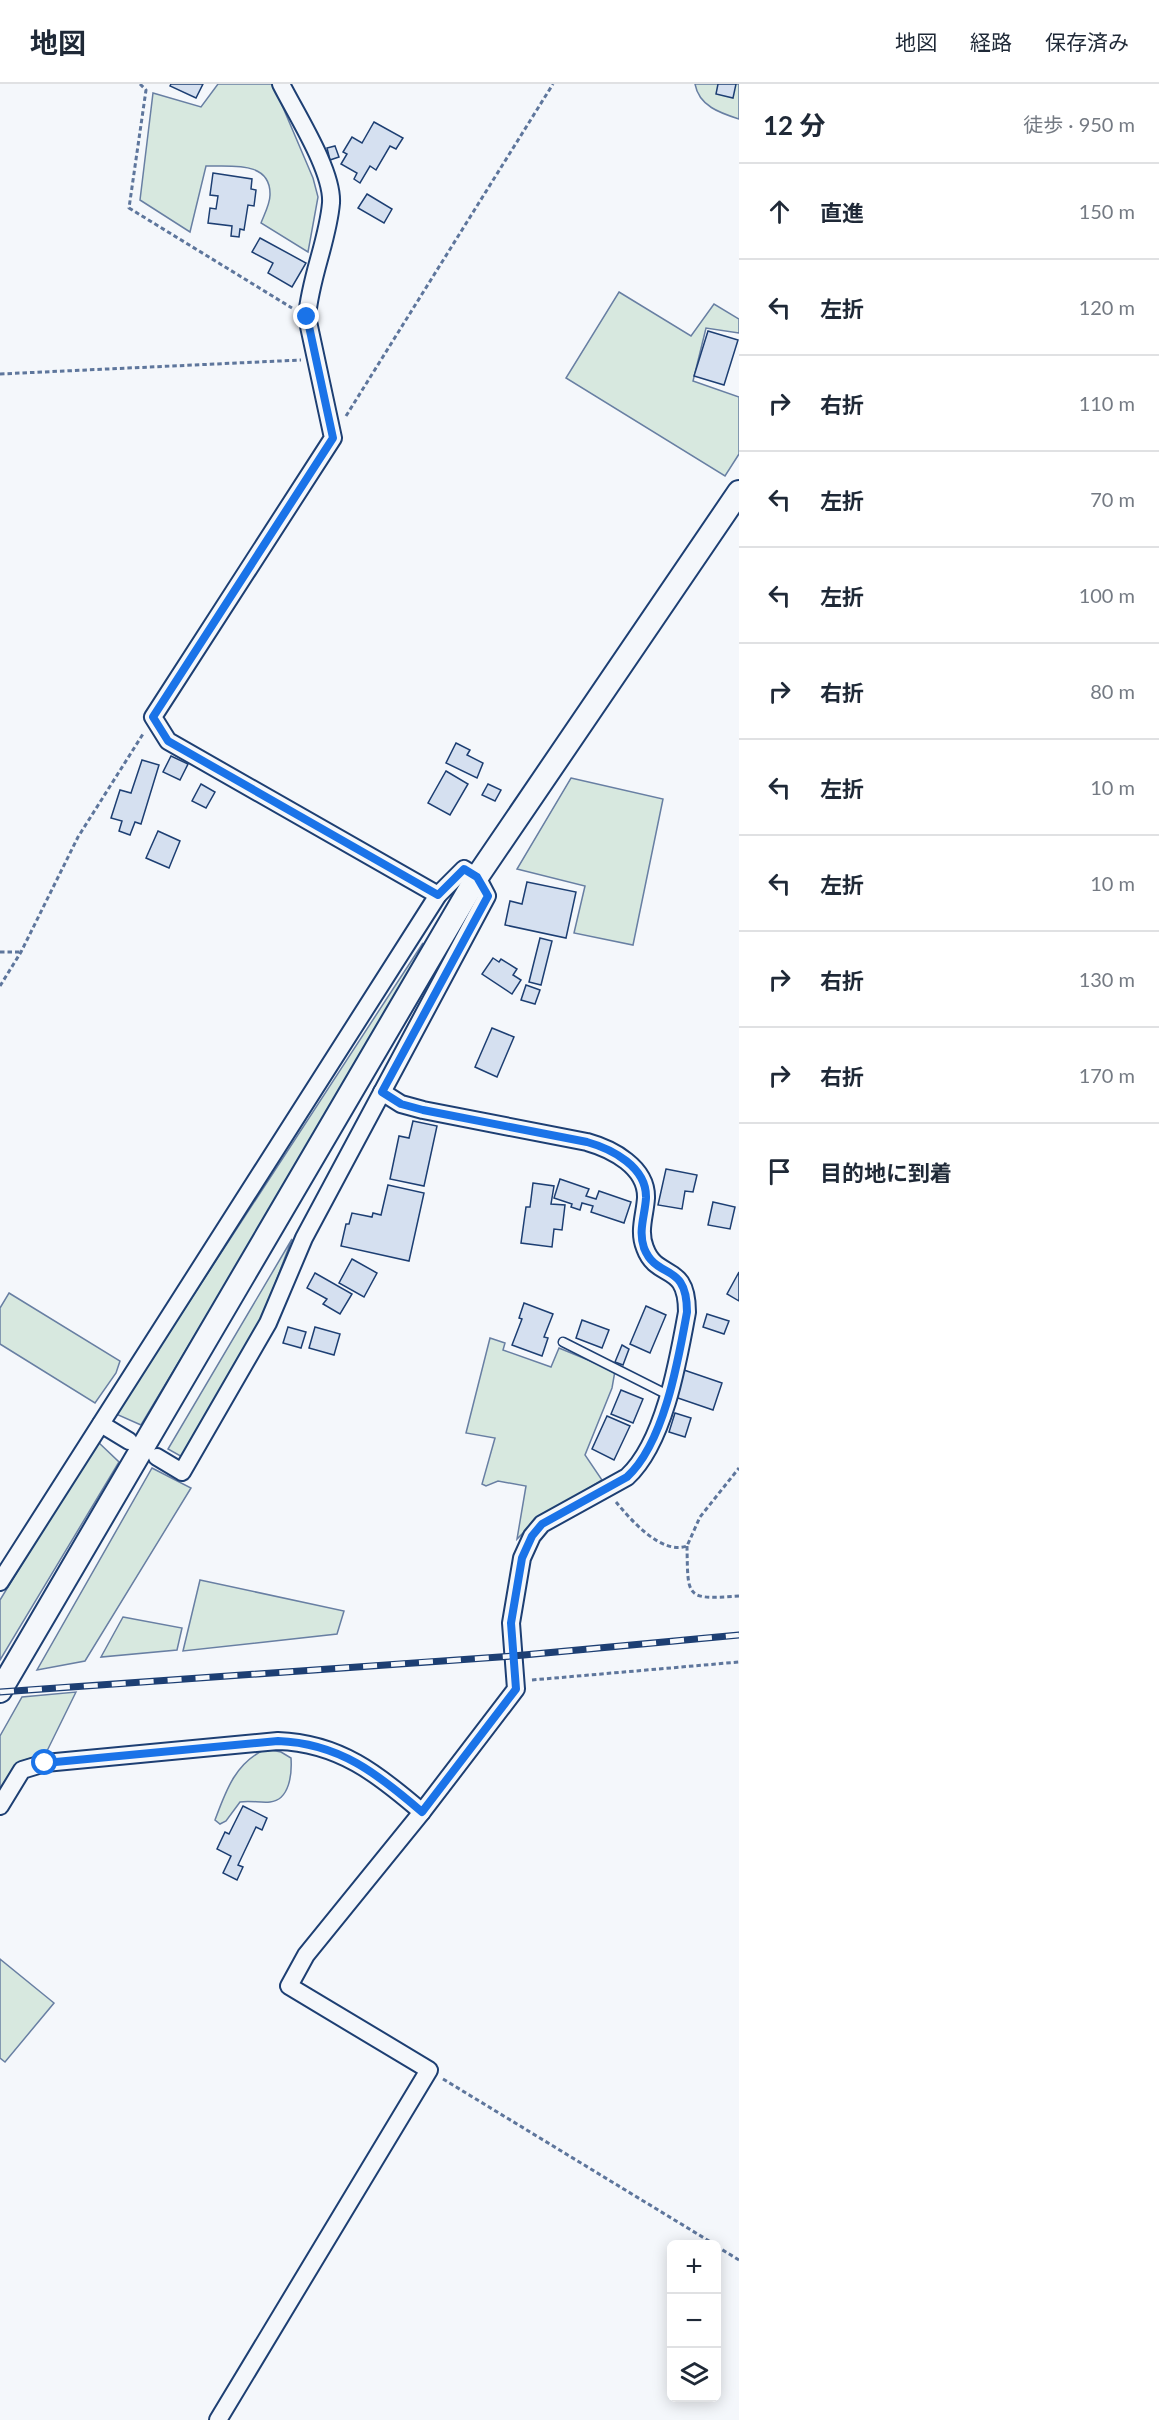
<!DOCTYPE html>
<html lang="ja">
<meta charset="utf-8">
<style>
:root{--surface:#fff;--page:#f6f6f7;--text:#1f2937;--muted:#747a83;--line:#e0e1e3}
body{margin:0;font-family:Lato,"Noto Sans JP",sans-serif;background:var(--page);color:var(--text)}
.controls{position:absolute;right:18px;bottom:18px;display:grid;overflow:hidden;border-radius:9px;box-shadow:0 3px 15px #0003}
.controls button{width:54px;height:54px;display:grid;place-items:center;padding:0;border:0;border-bottom:2px solid var(--line);background:var(--surface);color:var(--text);font:30px sans-serif}
.stop{position:absolute;width:18px;height:18px;margin:-14px;border:4px solid #1a73e8;border-radius:50%;background:#fff}
.stop.end{background:#1a73e8;border-color:#fff;box-shadow:0 2px 6px #0008}
.list{margin:0;padding:0;list-style:none}
h2{display:flex;justify-content:space-between;align-items:center;height:78px;margin:0;padding:0 24px;font-size:26px}
h2 small{font-size:20px;font-weight:400;color:var(--muted)}
.list li{display:grid;grid-template-columns:39px 1fr auto;gap:18px;align-items:center;box-sizing:border-box;height:96px;padding:0 24px;border-top:2px solid var(--line)}
.list b{display:block;font-size:22px;white-space:nowrap}
.list em{font-size:20px;font-style:normal;color:var(--muted)}
.icon{flex:none;width:33px;height:33px;fill:none;stroke:currentColor;stroke-width:2;stroke-linecap:round;stroke-linejoin:round}
.map{position:relative;flex:none;width:739px;height:2336px;overflow:hidden}
header{display:flex;align-items:center;gap:36px;box-sizing:border-box;height:84px;padding:0 30px;background:var(--surface);border-bottom:2px solid var(--line)}
header strong{font-size:28px}
nav{display:flex;gap:33px;margin-inline-start:auto;font-size:21px}
main{display:flex}
aside{flex:1;background:var(--surface)}
.map>svg:first-child{display:block}
.green{fill:#d7e8df;stroke:#687fa3;stroke-width:1.5}
.building{fill:#d5e0f0;stroke:#1d3f73;stroke-width:1.5}
.lines{fill:none;stroke-linecap:round;stroke-linejoin:round}
.lane-casing{stroke:#1d3f73;stroke-width:11}
.street-casing{stroke:#1d3f73;stroke-width:20}
.secondary-casing{stroke:#1d3f73;stroke-width:26}
.path{stroke:#5e769c;stroke-width:3;stroke-dasharray:4.5 3;stroke-linecap:butt}
.lane{stroke:#f4f7fb;stroke-width:8}
.street{stroke:#f4f7fb;stroke-width:16}
.secondary{stroke:#f4f7fb;stroke-width:22}
.rail-casing{stroke:#1d3f73;stroke-width:7}
.rail{stroke:#f4f7fb;stroke-width:4.5;stroke-dasharray:14;stroke-linecap:butt}
.route{stroke:#1a73e8;stroke-width:8}
</style>
<header>
<strong>地図</strong>
<nav><a>地図</a><a>経路</a><a>保存済み</a></nav>
</header>
<main>
<div class="map">
<svg width="739" height="2336" viewBox="0 0 739 2336">
<rect width="100%" height="100%" fill="#f4f7fb"/>
<g class="green">
<path d="M218,0H273L313,94L318,113L308,168L261,139C264,131 270,120 270,111C271,76 230,83 206,82L190,148L140,116L153,9L201,23Z"/>
<path d="M695,0H739V35C720,29 699,22 695,0Z"/>
<polygon points="619,208 691,252 714,220 739,235 739,249 706,244 693,297 739,313 739,370 725,392 566,294"/>
<polygon points="571,694 663,715 633,861 574,849 585,802 517,785"/>
<polygon points="423,859 400,909 141,1341 116,1330"/>
<polygon points="292,1155 259,1242 184,1374 168,1365"/>
<polygon points="9,1209 120,1277 116,1289 95,1319 0,1260 0,1224"/>
<polygon points="490,1254 505,1259 503,1266 551,1283 559,1264 615,1287 612,1304 585,1371 602,1396 534,1438 517,1455 526,1402 498,1397 486,1402 482,1400 495,1354 466,1349"/>
<polygon points="97,1357 119,1378 0,1576 0,1516"/>
<polygon points="152,1384 191,1404 85,1577 37,1586"/>
<polygon points="200,1496 344,1527 337,1550 183,1567"/>
<polygon points="123,1533 182,1544 177,1566 101,1573"/>
<polygon points="76,1608 46,1669 23,1677 0,1711 0,1652 22,1613"/>
<path d="M266,1665L281,1668L291,1674C292,1689 290,1716 270,1718C259,1719 250,1716 240,1718L226,1737L220,1740L215,1736C226,1706 236,1678 266,1665Z"/>
<polygon points="0,1875 54,1919 5,1978 0,1974"/>
</g>
<g class="building">
<polygon points="171,0 203,0 196,14 170,2"/>
<polygon points="718,0 736,0 733,14 716,10"/>
<polygon points="374,38 403,54 396,65 390,62 376,86 370,82 360,99 354,95 357,89 341,80 347,70 343,68 352,53 362,59"/>
<polygon points="335,62 339,73 330,76 327,64"/>
<polygon points="213,89 252,95 251,105 256,106 254,122 248,121 244,146 240,145 239,153 231,152 232,142 208,139 210,124 216,125 218,112 210,111"/>
<polygon points="367,110 392,125 384,139 358,124"/>
<polygon points="260,154 306,179 292,203 268,189 273,179 252,168"/>
<polygon points="708,247 738,256 724,301 694,292"/>
<polygon points="456,659 470,666 467,671 483,679 477,694 446,679"/>
<polygon points="171,672 188,680 180,696 163,688"/>
<polygon points="142,676 159,681 141,740 135,738 130,751 119,747 122,737 111,734 120,706 131,709"/>
<polygon points="446,687 468,700 450,731 428,719"/>
<polygon points="201,700 215,708 206,724 192,717"/>
<polygon points="488,700 501,706 495,717 482,711"/>
<polygon points="158,747 180,757 169,784 146,774"/>
<polygon points="527,798 576,808 566,854 505,841 510,817 522,820"/>
<polygon points="540,854 552,857 541,901 529,898"/>
<polygon points="493,874 499,878 501,875 517,885 513,891 521,896 512,910 482,890"/>
<polygon points="526,901 540,906 535,920 521,916"/>
<polygon points="492,944 514,953 497,993 475,983"/>
<polygon points="413,1037 437,1042 424,1102 390,1095 399,1052 409,1054"/>
<polygon points="666,1085 697,1091 693,1108 685,1107 682,1125 658,1121"/>
<polygon points="560,1095 589,1105 586,1112 596,1115 599,1107 631,1118 624,1139 591,1128 593,1122 582,1119 580,1126 571,1123 572,1120 554,1114"/>
<polygon points="533,1099 554,1102 551,1120 565,1121 562,1146 554,1145 552,1163 521,1159 526,1123 530,1123"/>
<polygon points="388,1101 424,1109 409,1177 341,1162 346,1140 349,1140 352,1129 372,1133 373,1129 381,1131"/>
<polygon points="713,1118 735,1123 730,1145 708,1141"/>
<polygon points="352,1175 377,1189 364,1213 339,1199"/>
<polygon points="739,1188 739,1217 727,1210"/>
<polygon points="315,1189 352,1210 340,1230 323,1220 327,1215 307,1204"/>
<polygon points="524,1219 553,1230 544,1253 548,1254 542,1272 512,1261 522,1235 519,1234"/>
<polygon points="646,1222 666,1231 650,1269 630,1260"/>
<polygon points="707,1230 729,1237 724,1250 703,1243"/>
<polygon points="582,1236 609,1246 602,1264 576,1254"/>
<polygon points="288,1243 306,1248 301,1264 283,1259"/>
<polygon points="315,1243 340,1250 334,1271 309,1264"/>
<polygon points="622,1261 629,1265 623,1281 615,1278"/>
<polygon points="684,1286 722,1299 713,1326 675,1313"/>
<polygon points="621,1306 643,1315 633,1339 611,1330"/>
<polygon points="675,1329 691,1334 685,1353 669,1348"/>
<polygon points="607,1332 630,1342 614,1376 592,1365"/>
<polygon points="243,1722 267,1734 262,1746 256,1743 238,1781 243,1783 237,1796 223,1789 231,1772 217,1765 225,1748 229,1750"/>
</g>
<g class="lines">
<g class="lane-casing">
<polyline id="lane" points="563,1258 668,1311"/>
</g>
<g class="street-casing">
<g id="street">
<path d="M281,0C296,30 333,87 331,119C328,156 310,194 307,233L333,354L153,633L168,657L438,811"/>
<polyline points="101,1340 129,1357"/>
<polyline points="0,1498 438,811 464,785 477,793 487,812 304,1154 268,1239 182,1388 157,1373"/>
<path d="M0,1722L22,1686L45,1679L278,1657C339,1659 378,1690 422,1728"/>
<path d="M218,2336L429,1986L289,1902L306,1871L422,1728L516,1605L511,1539L522,1474L532,1452L542,1440L627,1393C664,1359 678,1278 687,1228C687,1177 657,1197 645,1164C638,1147 645,1131 646,1114C647,1083 612,1065 587,1058L423,1026L401,1020L382,1008"/>
</g>
</g>
<g class="secondary-casing">
<polyline id="secondary" points="0,1607 477,793 739,408"/>
</g>
<g class="path">
<polyline points="140,0 146,6 129,124 292,224"/>
<polyline points="0,290 301,276"/>
<polyline points="346,332 553,0"/>
<polyline points="0,868 21,868"/>
<polyline points="0,902 21,868 78,753 143,650"/>
<path d="M616,1418C631,1436 661,1471 687,1462L700,1433L739,1384"/>
<path d="M687,1462C688,1514 685,1516 739,1512"/>
<polyline points="532,1596 739,1578"/>
<polyline points="443,1995 714,2160"/>
<polyline points="716,2162 739,2176"/>
</g>
<use href="#lane" class="lane"/>
<use href="#street" class="street"/>
<use href="#secondary" class="secondary"/>
<g class="rail-casing">
<polyline id="rail" points="0,1608 513,1572 739,1551"/>
</g>
<use href="#rail" class="rail"/>
</g>
<g class="lines">
<path class="route" d="M45,1679L278,1657C339,1659 378,1690 422,1728L516,1605L511,1539L522,1474L532,1452L542,1440L627,1393C664,1359 678,1278 687,1228C687,1177 657,1197 644,1164C638,1147 645,1131 646,1114C647,1083 612,1065 587,1058L423,1026L401,1020L382,1008L488,812L477,793L464,785L438,811L168,657L153,633L333,354L307,233"/>
</g>
</svg>
<div class="controls">
<button>+</button>
<button>−</button>
<button><svg class="icon" aria-label="layers" viewBox="0 0 24 24"><path d="M12 4l9 5-9 5-9-5zM3 14l9 5 9-5"/></svg></button>
</div>
<div class="stop" style="left:45px;top:1679px"></div>
<div class="stop end" style="left:307px;top:233px"></div>
</div>
<aside>
<h2>12 分<small>徒歩 · 950 m</small></h2>
<ul class="list">
<li><svg class="icon" aria-label="ahead" viewBox="0 0 24 24"><path d="M12 20V5M6 11l6-6 6 6"/></svg><div><b>直進</b></div><em>150 m</em></li>
<li><svg class="icon" aria-label="left" viewBox="0 0 24 24"><path d="M17 20v-9H6M10 6l-5 5 5 5"/></svg><div><b>左折</b></div><em>120 m</em></li>
<li><svg class="icon" aria-label="right" viewBox="0 0 24 24"><path d="M7 20v-9h11M14 6l5 5-5 5"/></svg><div><b>右折</b></div><em>110 m</em></li>
<li><svg class="icon" aria-label="left" viewBox="0 0 24 24"><path d="M17 20v-9H6M10 6l-5 5 5 5"/></svg><div><b>左折</b></div><em>70 m</em></li>
<li><svg class="icon" aria-label="left" viewBox="0 0 24 24"><path d="M17 20v-9H6M10 6l-5 5 5 5"/></svg><div><b>左折</b></div><em>100 m</em></li>
<li><svg class="icon" aria-label="right" viewBox="0 0 24 24"><path d="M7 20v-9h11M14 6l5 5-5 5"/></svg><div><b>右折</b></div><em>80 m</em></li>
<li><svg class="icon" aria-label="left" viewBox="0 0 24 24"><path d="M17 20v-9H6M10 6l-5 5 5 5"/></svg><div><b>左折</b></div><em>10 m</em></li>
<li><svg class="icon" aria-label="left" viewBox="0 0 24 24"><path d="M17 20v-9H6M10 6l-5 5 5 5"/></svg><div><b>左折</b></div><em>10 m</em></li>
<li><svg class="icon" aria-label="right" viewBox="0 0 24 24"><path d="M7 20v-9h11M14 6l5 5-5 5"/></svg><div><b>右折</b></div><em>130 m</em></li>
<li><svg class="icon" aria-label="right" viewBox="0 0 24 24"><path d="M7 20v-9h11M14 6l5 5-5 5"/></svg><div><b>右折</b></div><em>170 m</em></li>
<li><svg class="icon" aria-label="arrive" viewBox="0 0 24 24"><path d="M6 21V4h12l-3 4 3 4H6"/></svg><div><b>目的地に到着</b></div></li>
</ul>
</aside>
</main>
